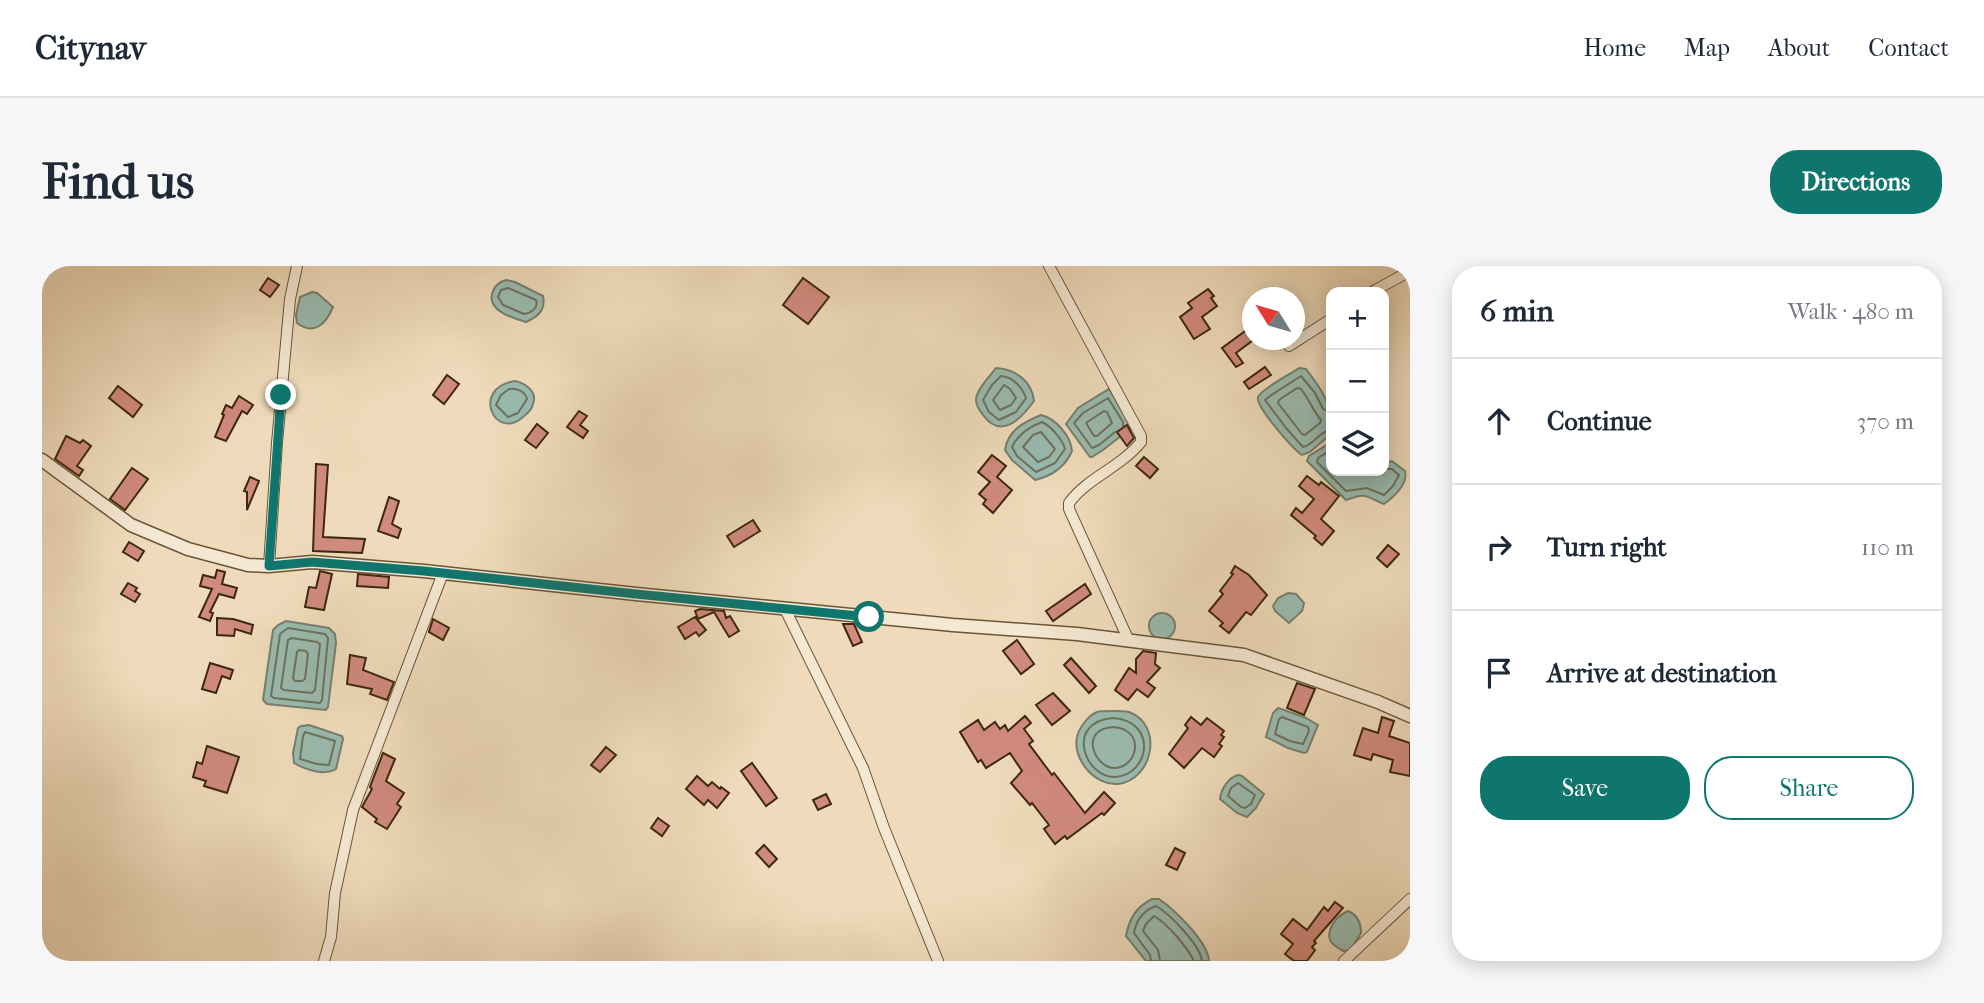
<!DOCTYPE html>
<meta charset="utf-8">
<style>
:root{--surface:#fff;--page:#f6f6f7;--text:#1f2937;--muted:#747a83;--line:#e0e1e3;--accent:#0f766e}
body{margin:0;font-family:"IM FELL French Canon",serif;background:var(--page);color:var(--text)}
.controls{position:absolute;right:21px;top:21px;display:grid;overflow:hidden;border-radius:14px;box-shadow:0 4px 18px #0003}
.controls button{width:63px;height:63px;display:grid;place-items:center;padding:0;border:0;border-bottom:2px solid var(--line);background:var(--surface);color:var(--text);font:35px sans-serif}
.compass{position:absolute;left:1200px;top:21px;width:63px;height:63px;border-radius:50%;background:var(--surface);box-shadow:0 4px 18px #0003;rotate:307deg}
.stop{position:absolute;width:21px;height:21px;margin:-16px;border:5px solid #0f766e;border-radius:50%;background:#fff}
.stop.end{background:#0f766e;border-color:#fff;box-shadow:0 2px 7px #0008}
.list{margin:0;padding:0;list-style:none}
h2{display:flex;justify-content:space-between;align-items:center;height:91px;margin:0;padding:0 28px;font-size:30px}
h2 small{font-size:23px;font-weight:400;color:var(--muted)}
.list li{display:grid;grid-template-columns:46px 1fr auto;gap:21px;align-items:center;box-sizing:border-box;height:126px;padding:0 28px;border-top:2px solid var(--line)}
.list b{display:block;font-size:26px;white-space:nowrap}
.list em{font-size:23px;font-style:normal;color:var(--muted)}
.actions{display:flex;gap:14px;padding:21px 28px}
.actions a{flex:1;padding:16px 0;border:2px solid var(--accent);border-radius:28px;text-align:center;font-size:24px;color:var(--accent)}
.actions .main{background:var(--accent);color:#fff}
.icon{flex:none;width:38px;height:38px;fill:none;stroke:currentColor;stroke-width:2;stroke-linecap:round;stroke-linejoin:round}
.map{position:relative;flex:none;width:1368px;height:695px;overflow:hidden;border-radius:28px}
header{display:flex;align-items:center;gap:42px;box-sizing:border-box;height:98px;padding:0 35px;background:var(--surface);border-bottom:2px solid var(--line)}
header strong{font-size:33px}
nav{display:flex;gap:38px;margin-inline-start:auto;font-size:24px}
.intro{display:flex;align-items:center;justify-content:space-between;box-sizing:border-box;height:168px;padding:0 42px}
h1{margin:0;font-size:49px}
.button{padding:18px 32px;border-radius:28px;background:var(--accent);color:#fff;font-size:24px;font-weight:700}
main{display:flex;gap:42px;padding:0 42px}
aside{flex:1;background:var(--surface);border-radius:28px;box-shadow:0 4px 18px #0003}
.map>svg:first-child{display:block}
.water{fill:#9abbb0;stroke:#75806e;stroke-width:2}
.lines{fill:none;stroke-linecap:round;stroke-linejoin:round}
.shore{stroke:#6c725d;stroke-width:2}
.building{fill:#d08a7e;stroke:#3d280a;stroke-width:2}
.minor-casing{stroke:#6a5536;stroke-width:12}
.tertiary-casing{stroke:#6a5536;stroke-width:15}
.minor{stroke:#f5e8d3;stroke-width:10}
.tertiary{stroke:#f5e8d3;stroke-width:12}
.route{stroke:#0f766e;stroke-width:9}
</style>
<header>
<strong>Citynav</strong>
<nav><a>Home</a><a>Map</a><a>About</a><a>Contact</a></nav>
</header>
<div class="intro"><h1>Find us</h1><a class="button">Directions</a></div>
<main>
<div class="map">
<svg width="1368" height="695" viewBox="0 0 1368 695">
<rect width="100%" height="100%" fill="#efdbbb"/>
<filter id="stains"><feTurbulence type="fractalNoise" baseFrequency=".00286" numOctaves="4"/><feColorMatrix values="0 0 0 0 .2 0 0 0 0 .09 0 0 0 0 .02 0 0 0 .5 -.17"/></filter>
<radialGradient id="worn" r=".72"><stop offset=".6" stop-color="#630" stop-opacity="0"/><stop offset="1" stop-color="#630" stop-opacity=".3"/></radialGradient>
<g class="water">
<path d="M464,14L473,16L501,30C504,45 495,51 484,56C470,52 443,44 451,25C454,18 458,16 464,14Z"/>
<path d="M270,26L275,27L291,41C284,58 272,70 255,57L254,49L258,31Z"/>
<path d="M954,102C973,103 990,115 992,135C979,153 959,174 941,149C938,145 934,140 934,134C934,124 948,110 954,102Z"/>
<path d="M1257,102L1264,103C1283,128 1289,136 1289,168L1268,186L1260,189C1251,183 1213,140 1216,131C1219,123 1249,108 1257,102Z"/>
<path d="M473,115C483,117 496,126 491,138C490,143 485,148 481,151C453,176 428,122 473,115Z"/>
<polygon points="1067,123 1089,159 1088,163 1061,184 1050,191 1048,191 1024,158 1036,142"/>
<path d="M999,149C1013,152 1029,170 1030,185C1023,201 1010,210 993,214L970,194L963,184C966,164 982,156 999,149Z"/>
<path d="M1288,177L1289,205H1316L1319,207L1323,205H1342V197L1350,195L1363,205C1366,218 1353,230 1342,238C1322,230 1326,226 1304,234L1265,195L1267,190Z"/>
<polygon points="1246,327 1254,328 1262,337 1260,345 1247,357 1233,345 1231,340 1236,332"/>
<circle cx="1120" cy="360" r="13"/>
<polygon points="244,355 287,362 293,368 294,377 286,441 284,444 225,438 221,434 231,364 236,359"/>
<polygon points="1236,442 1262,451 1276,459 1265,486 1262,487 1246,482 1224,471 1231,447"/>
<path d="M1071,445C1076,445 1082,445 1087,446C1122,459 1111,514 1076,518C1053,520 1030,493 1035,471C1036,466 1039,461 1042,457C1045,453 1050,448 1055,446C1059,445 1066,445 1071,445Z"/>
<path d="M267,459L300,470L301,473L294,503C282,510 264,504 252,497L251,487L256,462L259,460Z"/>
<path d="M1196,509L1200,510L1222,528L1214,542L1205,551L1195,547L1178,533C1179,523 1186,512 1196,509Z"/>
<path d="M1110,633H1117C1133,644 1166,676 1167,695H1104L1084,670C1087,653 1094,641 1110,633Z"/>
<path d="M1306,645C1316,649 1319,657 1319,667L1309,684L1301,685C1296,682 1290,679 1288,674C1284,662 1296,649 1306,645Z"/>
</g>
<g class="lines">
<g class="shore">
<path d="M466,22L494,34C497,42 489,47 482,48L461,39L456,31L459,24Z"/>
<path d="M959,110C971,111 980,121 984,132L974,146L957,154L947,146L941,134L950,119Z"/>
<polygon points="962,119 968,123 974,132 969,139 958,144 951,134"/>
<path d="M1255,122L1259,123C1267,133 1271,145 1279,154L1278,157L1263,169L1260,168L1236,137L1237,134Z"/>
<path d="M467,123C475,122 483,125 485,133L476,147L466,151L454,139L459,129Z"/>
<polygon points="1062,145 1065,146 1070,157 1055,170 1052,170 1044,157"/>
<path d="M1289,146L1281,143L1273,127L1259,110L1228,130L1223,134L1244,162L1261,181C1272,179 1277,165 1289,164"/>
<path d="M1000,156C1010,161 1020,173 1023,183L1013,197L994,206L975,190L970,181C976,168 987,161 1000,156Z"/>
<polygon points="999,166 1013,183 1007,191 996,196 981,181 991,169"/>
<polyline points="1073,166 1057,179 1050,182 1032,157 1041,147 1066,132 1081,156 1081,160"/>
<polyline points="1289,184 1276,192 1275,196 1304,225 1325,222 1342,229 1351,220 1357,209 1350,203 1342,203"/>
<polygon points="246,362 283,368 286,372 280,434 278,437 232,432 229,430 238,368"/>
<polygon points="250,372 275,376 278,378 273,424 270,427 242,424 239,422 246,374"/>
<polygon points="257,384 264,385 266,388 263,413 260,415 253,415 251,412 255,386"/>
<polygon points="1240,451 1266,461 1267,465 1261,478 1248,475 1233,468 1237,453"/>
<path d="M1071,452C1116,455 1108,509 1073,511C1043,512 1022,456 1071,452Z"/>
<path d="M1071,461C1104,463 1096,501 1073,502C1054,503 1035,464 1071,461Z"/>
<polygon points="263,466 293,475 287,499 275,498 258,493 261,470"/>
<polygon points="1196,517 1213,529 1209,538 1203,542 1199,541 1186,530 1189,522"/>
<path d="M1109,695L1108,689L1092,667C1094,654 1102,644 1114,640C1128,648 1158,679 1160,695"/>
<path d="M1118,695L1116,684L1101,665L1104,658L1112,650C1126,658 1145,681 1152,695"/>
</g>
</g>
<g class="building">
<polygon points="226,12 237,19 228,31 218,24"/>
<polygon points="761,12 787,31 766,58 741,39"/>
<polygon points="1166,23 1172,30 1169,32 1175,40 1160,51 1168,63 1152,73 1138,51 1150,42 1146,37"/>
<polygon points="1210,60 1210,75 1194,87 1201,97 1194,101 1180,82"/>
<polygon points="1223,101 1229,109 1207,123 1202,116"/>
<polygon points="405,109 417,118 402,138 391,129"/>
<polygon points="76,120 100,139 91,151 67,132"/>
<polygon points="197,130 211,139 205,148 200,145 184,175 173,171 182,149 180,148 184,139 190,142"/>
<polygon points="537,145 545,150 538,159 546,165 541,172 525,161"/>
<polygon points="495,158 506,167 494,182 483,174"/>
<polygon points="1085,159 1092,172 1085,180 1075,166"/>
<polygon points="24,170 38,177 41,174 49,180 35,200 41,204 37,210 13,193"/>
<polygon points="950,189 964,200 955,211 970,224 951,247 941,238 944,234 937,228 948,216 936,206"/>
<polygon points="1102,191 1116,203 1108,212 1094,200"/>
<polygon points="274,198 286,199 281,271 323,273 320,287 271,285"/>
<polygon points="90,202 106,213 83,244 68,233"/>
<polygon points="1265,210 1277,219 1279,216 1297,230 1279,253 1292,265 1280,279 1272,272 1274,270 1249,249 1254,242 1260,247 1272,233 1257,220"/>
<polygon points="208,211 217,215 205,244 205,226 202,225"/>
<polygon points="347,231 357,235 350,258 359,263 356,272 336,265"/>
<polygon points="711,254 718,265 692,281 685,270"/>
<polygon points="87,276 102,285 96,295 81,286"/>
<polygon points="1346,279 1357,288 1345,301 1335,292"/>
<polygon points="1193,300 1207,309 1225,329 1209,349 1204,346 1187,367 1178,360 1181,357 1167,345 1181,328 1178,325 1191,308 1189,307"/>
<polygon points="175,304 183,306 180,318 195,322 192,332 177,328 168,346 171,347 168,355 157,351 170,323 158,320 161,309 173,312"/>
<polygon points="278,305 290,308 282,344 263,341 267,321 274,322"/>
<polygon points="316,308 347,311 346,322 315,320"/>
<polygon points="86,317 95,322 93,325 98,328 93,336 79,328"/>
<polygon points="1043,318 1049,328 1011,355 1004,345"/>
<polygon points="658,343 682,345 684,352 688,350 697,365 687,371 672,346 656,353 653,345"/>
<polygon points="653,351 664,364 657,370 654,366 643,373 636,361"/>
<polygon points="175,352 191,353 211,359 209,368 193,363 192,370 175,369"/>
<polygon points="391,353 407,362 401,374 387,366"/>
<polygon points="801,358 812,358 820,376 811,380"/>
<polygon points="975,374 992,398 979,408 961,385"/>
<polygon points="1101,385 1114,387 1113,398 1118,402 1105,416 1113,422 1106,431 1095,423 1086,434 1073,424 1087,402 1094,407 1094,393"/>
<polygon points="308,389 324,392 321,404 352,416 345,434 328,428 330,423 305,418"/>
<polygon points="1029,392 1054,420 1047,427 1022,399"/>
<polygon points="168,397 191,404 188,413 180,410 174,427 160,423"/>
<polygon points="1255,417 1273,423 1262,449 1245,442"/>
<polygon points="1011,427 1028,445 1010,459 994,439"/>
<polygon points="983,450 989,457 982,463 991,475 987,478 1010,509 1012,507 1043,547 1062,526 1073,537 1062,549 1060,547 1025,573 1023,570 1013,578 1002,563 1007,559 990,537 988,539 969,517 980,505 968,487 944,502 939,494 936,496 918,466 936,454 942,464 953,456 958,463 963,459 966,465"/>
<polygon points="1149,451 1159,459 1165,452 1182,465 1179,469 1182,471 1177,478 1180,480 1172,491 1160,482 1142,502 1127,488 1146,462 1143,459"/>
<polygon points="1340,451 1352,455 1347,470 1368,477 1368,510 1348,506 1351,494 1331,488 1329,494 1312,489 1321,462 1336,467"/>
<polygon points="165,480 197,491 185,527 162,520 164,515 151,511 155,496 160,498"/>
<polygon points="564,481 574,489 558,506 549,499"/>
<polygon points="341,487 353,493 344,515 362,527 355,538 359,541 345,563 333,556 335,553 320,541 330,523 328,521"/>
<polygon points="710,497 735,532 724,540 699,505"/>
<polygon points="655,510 666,520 670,516 678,523 679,521 687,527 675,542 666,534 662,539 644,523"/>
<polygon points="784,528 789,538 776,544 771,534"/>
<polygon points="616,552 627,560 620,570 609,562"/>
<polygon points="722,579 735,593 727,601 714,587"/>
<polygon points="1133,582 1143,587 1135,604 1124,599"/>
<polygon points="1293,636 1301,642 1272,675 1274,677 1270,681 1273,684 1265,695 1252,695 1243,688 1251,678 1239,668 1251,653 1265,664 1282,641 1286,645"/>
</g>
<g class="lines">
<g class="minor-casing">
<g id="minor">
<path d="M1007,0L1099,170V176C1079,201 1045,212 1027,237V243L1087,375"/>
<polyline points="1330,26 1368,5"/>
<polyline points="1247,80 1289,53"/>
<polyline points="227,300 235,177 248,33 255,0"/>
<polyline points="743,343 821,502 842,562 896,695"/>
<polyline points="282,695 289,671 293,627 311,544 401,307"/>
<polyline points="1302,695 1368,633"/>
</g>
</g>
<g class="tertiary-casing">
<polyline id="tertiary" points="0,194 89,259 146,283 206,299 227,300 270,296 382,305 594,328 911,359 1035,368 1202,389 1336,436 1368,450"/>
</g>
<use href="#minor" class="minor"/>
<use href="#tertiary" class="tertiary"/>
</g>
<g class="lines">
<polyline class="route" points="239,129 227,300 270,296 382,305 594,328 827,351"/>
</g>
<rect width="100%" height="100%" filter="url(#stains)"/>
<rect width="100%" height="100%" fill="url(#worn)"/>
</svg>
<div class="controls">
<button>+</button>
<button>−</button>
<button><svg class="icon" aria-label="layers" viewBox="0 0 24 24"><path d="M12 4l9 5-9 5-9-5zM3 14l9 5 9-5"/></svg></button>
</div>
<svg class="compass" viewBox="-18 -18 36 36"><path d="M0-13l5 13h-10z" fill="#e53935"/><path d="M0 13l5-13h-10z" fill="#747a83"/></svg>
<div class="stop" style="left:827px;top:351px"></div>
<div class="stop end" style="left:239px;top:129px"></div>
</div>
<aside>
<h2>6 min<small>Walk · 480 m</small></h2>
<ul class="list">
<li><svg class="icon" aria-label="ahead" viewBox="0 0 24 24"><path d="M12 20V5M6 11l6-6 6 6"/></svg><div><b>Continue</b></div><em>370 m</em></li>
<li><svg class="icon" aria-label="right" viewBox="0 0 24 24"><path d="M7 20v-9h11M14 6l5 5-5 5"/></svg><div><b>Turn right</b></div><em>110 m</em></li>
<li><svg class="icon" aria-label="arrive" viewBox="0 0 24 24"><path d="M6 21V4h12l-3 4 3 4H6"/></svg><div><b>Arrive at destination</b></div></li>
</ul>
<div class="actions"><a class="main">Save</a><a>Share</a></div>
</aside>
</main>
